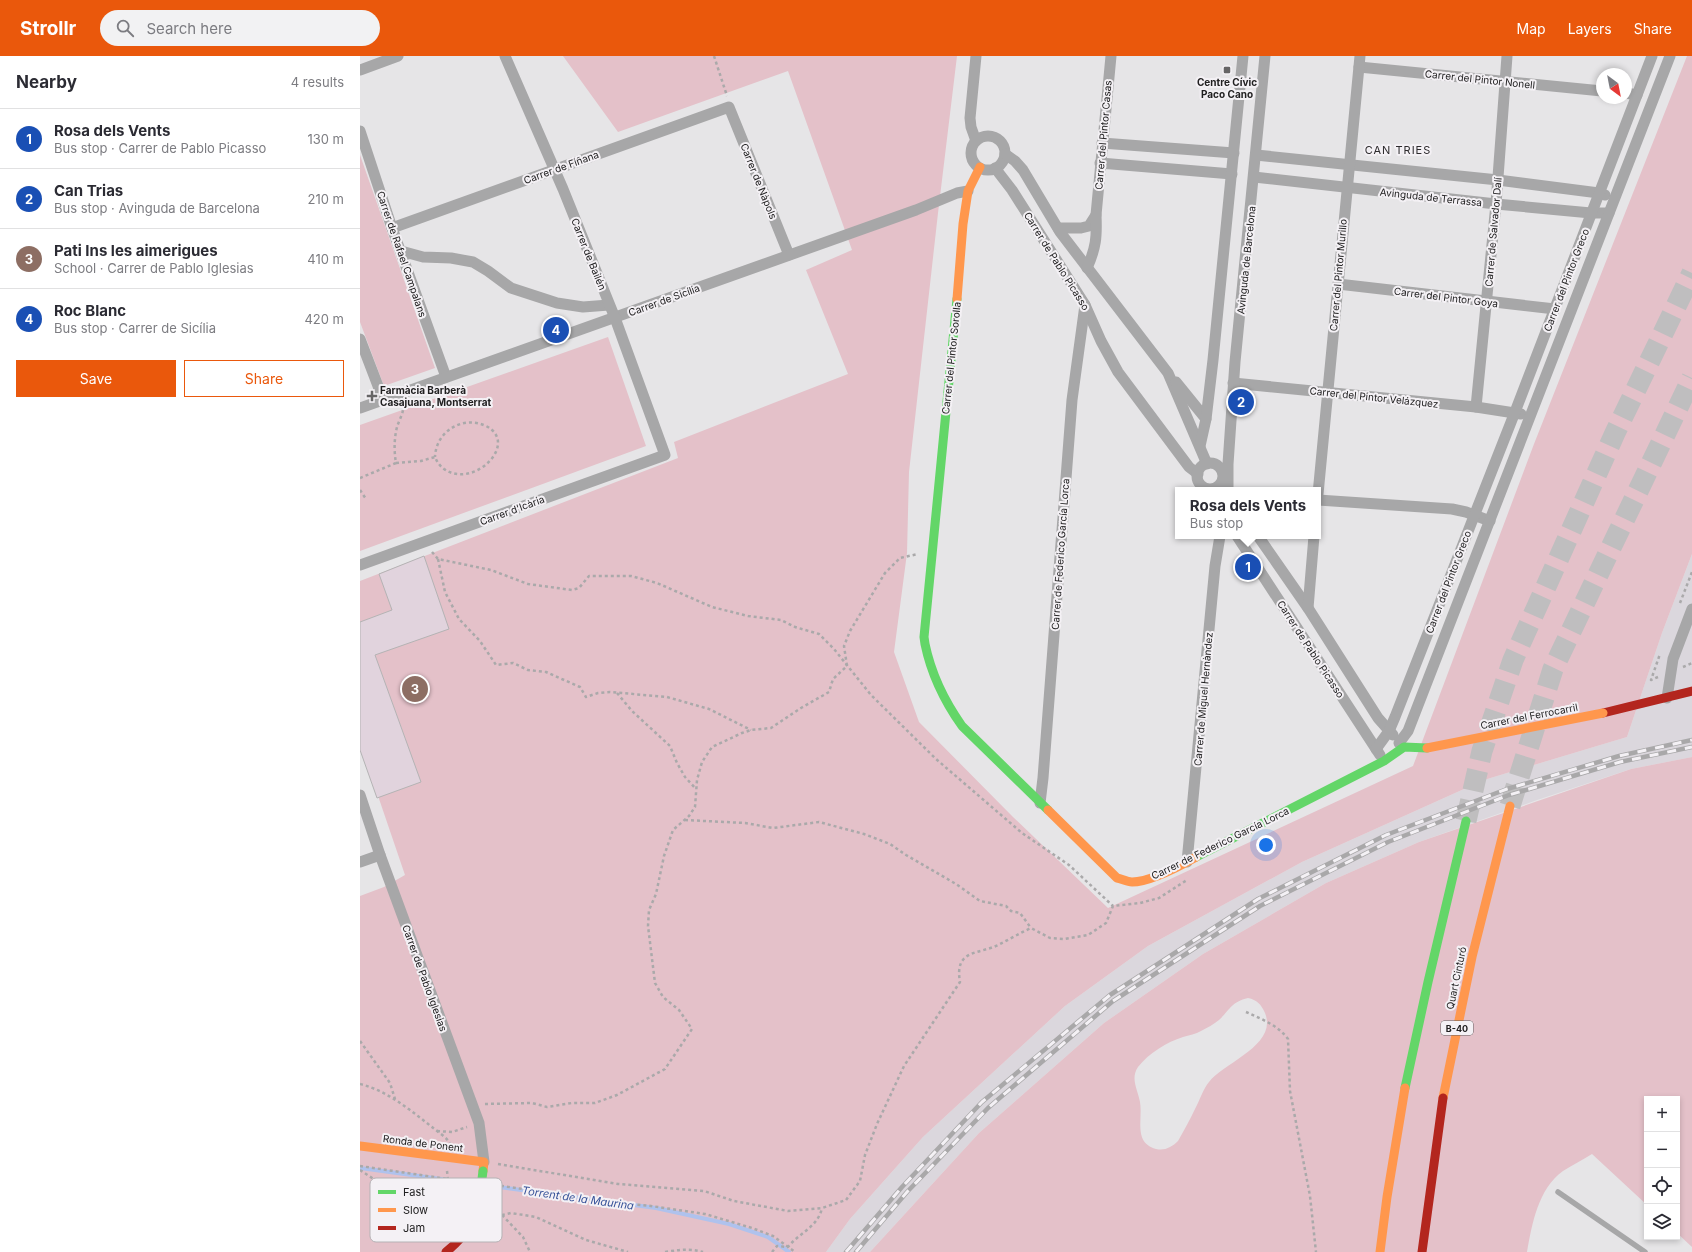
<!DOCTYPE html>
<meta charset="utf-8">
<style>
:root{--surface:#fff;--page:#f2f2f3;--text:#2b2b33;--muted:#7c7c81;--line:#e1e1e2;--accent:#ea580c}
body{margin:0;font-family:Inter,sans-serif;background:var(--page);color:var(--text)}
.controls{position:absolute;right:12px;bottom:12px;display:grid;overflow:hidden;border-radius:0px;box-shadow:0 2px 6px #0003}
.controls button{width:36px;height:36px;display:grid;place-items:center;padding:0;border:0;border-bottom:1px solid var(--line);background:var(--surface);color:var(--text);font:20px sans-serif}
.compass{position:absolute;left:1236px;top:12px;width:36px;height:36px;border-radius:50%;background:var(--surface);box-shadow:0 2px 6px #0003;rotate:148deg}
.you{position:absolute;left:906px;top:789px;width:14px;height:14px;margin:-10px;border:3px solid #fff;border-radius:50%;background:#1a73e8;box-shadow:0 0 0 6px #1a73e833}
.badge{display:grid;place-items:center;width:26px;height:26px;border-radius:50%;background:var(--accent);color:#fff;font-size:13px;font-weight:700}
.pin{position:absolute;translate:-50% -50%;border:2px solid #fff;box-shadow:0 1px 4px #0006}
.popup{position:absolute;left:815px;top:431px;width:146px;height:52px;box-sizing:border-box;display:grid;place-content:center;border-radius:0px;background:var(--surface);filter:drop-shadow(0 1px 3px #0005);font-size:13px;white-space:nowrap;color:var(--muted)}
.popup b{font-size:15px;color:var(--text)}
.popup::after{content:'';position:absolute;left:50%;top:100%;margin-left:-8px;border:8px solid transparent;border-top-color:var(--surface)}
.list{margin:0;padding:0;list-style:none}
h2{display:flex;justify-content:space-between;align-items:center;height:52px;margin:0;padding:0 16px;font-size:17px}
h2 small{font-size:13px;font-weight:400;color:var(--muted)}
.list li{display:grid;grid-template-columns:26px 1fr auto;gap:12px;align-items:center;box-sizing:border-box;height:60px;padding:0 16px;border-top:1px solid var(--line)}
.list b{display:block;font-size:15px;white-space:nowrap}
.list p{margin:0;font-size:13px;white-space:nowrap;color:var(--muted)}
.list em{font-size:13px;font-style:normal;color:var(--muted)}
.actions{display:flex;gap:8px;padding:12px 16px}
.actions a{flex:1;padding:9px 0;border:1px solid var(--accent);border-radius:0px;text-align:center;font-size:14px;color:var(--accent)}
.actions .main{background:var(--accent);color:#fff}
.icon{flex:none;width:22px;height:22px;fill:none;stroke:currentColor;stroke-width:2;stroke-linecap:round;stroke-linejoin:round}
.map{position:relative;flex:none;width:1332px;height:1196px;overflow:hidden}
header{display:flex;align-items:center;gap:24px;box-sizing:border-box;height:56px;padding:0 20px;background:var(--accent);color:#fff}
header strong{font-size:19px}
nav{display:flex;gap:22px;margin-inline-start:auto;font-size:14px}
.search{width:280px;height:36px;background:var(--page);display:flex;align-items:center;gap:10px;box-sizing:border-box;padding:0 14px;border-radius:22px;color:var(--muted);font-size:15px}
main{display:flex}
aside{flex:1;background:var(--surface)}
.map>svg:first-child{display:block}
.built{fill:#dbd7dd}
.green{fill:#e4c1c9;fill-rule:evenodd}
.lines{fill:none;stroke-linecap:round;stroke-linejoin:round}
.stream{stroke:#afc2ed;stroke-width:4}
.building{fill:#e1d3dd;stroke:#b4b3b4}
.highway-tunnel{stroke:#bfbebf;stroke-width:21;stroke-dasharray:21 10;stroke-linecap:butt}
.path{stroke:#aaa9aa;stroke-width:2.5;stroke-dasharray:3 3;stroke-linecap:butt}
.lane{stroke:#a7a7a8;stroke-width:5.5}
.street{stroke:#a7a7a8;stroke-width:11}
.fast{stroke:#63d668;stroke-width:9}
.slow{stroke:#ff974d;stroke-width:9}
.jam{stroke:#b3261e;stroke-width:9}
.rail-casing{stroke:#a9a8a9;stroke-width:4.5}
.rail{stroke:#f4f1f5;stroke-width:3;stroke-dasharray:9;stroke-linecap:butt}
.fast-bridge{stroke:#63d668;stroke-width:9}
.slow-bridge{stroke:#ff974d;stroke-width:9}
.poi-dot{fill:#666566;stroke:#f4f1f5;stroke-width:1.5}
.labels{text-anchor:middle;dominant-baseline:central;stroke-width:4;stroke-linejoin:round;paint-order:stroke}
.shield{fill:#f4f1f5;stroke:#605f61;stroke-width:1}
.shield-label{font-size:9px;font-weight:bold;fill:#212021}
.street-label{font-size:10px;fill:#212021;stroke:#f4f1f5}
.poi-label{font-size:10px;font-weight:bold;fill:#212021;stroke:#f4f1f5}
.neighbourhood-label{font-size:11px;letter-spacing:1px;fill:#2d2b2d;stroke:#f4f1f5}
.water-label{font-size:11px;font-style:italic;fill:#334f97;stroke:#f4f1f5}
.key{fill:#f4f1f5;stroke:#b5b2b5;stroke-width:1}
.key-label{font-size:11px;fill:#212021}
</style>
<header>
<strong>Strollr</strong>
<div class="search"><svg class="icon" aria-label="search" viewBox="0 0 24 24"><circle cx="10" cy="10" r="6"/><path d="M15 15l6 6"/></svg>Search here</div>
<nav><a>Map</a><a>Layers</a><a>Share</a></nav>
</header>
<main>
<aside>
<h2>Nearby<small>4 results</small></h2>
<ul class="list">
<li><span class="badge" style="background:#1a4fb4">1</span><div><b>Rosa dels Vents</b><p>Bus stop · Carrer de Pablo Picasso</p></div><em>130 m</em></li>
<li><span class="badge" style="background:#1a4fb4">2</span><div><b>Can Trias</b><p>Bus stop · Avinguda de Barcelona</p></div><em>210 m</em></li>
<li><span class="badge" style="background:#8d6e63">3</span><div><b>Pati Ins les aimerigues</b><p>School · Carrer de Pablo Iglesias</p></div><em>410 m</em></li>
<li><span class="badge" style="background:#1a4fb4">4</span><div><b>Roc Blanc</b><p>Bus stop · Carrer de Sicília</p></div><em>420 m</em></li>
</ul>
<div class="actions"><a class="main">Save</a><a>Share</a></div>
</aside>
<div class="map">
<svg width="1332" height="1196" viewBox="0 0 1332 1196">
<rect width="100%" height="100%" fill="#e6e5e7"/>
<polygon class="built" points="1332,498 1332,701 1271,713 1177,744 1059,786 966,827 843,898 744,967 619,1077 510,1196 466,1196 490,1163 563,1081 705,950 788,890 942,806 1124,724 1267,681 1302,577"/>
<g class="green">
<polygon points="203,0 597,0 578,157 549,416 547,497 534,596 559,666 653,761 748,852 1053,710 1174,388 1327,0 1332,0 1332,498 1302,577 1267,681 1124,724 942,806 788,890 705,950 563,1081 490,1163 466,1196 0,1196 0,840 24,831 45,819 0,687 0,525 318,402 314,386 488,318 446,214 492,194 428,15 258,76"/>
<polygon points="0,99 75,312 24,330 0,266"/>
<polygon points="248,281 286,390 0,495 0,369"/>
<path d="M1332,701V1191L1317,1177V1043H1287V1149L1232,1098C1223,1104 1212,1109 1203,1115C1178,1133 1172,1168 1167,1196H510L619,1077L744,967L843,898L966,827L1059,786L1271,713ZM888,942C897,944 901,948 905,957C918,989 865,1006 849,1026C843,1033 840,1044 835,1053C830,1064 824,1074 818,1085C812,1091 805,1095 796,1093C773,1087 783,1063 780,1046C778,1034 770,1023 778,1011C789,997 807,986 823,981C829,979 836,978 841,975C847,972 854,968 859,964C870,954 871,946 888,942Z"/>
</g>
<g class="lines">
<g class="stream">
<polyline points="0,1112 117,1128"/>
<polyline points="124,1129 296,1152 369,1168 408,1181 429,1196"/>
</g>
</g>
<polygon class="building" points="64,500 89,573 15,599 61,726 17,742 0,694 0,566 32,554 19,518"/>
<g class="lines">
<g class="highway-tunnel">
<polyline points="1150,750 1193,613 1332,322"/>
<polyline points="1106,765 1122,695 1153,604 1255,377 1332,217"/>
</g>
<g class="path">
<polyline points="354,0 367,40"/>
<path d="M36,407L61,405L75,401C77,406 80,410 84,413C114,434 160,387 126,370C103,359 76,375 75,401"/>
<path d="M0,422L36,407C34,395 34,383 37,371C39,364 44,357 43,350"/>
<polyline points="0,434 6,443"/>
<polyline points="72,496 78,503 131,514 168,528 212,534 219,532 229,520 271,520 297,527 352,551 388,560 421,564 435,571 459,578 474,593 511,639 576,703 662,777 709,809 753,850"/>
<polyline points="78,503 85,536 99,563 120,585 136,609 153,607 168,614 186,616 220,631 226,641 238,637 250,636 307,641 349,653 391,674"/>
<polyline points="1320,547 1332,516"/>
<polyline points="1323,611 1332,607"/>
<polyline points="1298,621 1291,624 1300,598"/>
<polyline points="257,637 272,655 310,690 317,707 325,721 336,733"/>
<polyline points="325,764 385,767 413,772 459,766 504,778 530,788 546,799 596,828 620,845 646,850 651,855 660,857 671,872"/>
<path d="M886,956C901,963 918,969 928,983L930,1035L950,1140L956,1196"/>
<polyline points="0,985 30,1027 35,1043"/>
<path d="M0,1028C28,1035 50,1054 72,1071C78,1076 86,1081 90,1087"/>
<polyline points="125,1048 172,1047 187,1051 212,1047 235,1047 257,1039 305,1013 332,973 319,954 303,941 295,927 288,870 289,854 296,838 304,800 313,774 329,760 335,751 337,724 342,706 352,691 382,677 391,674 411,672 441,652 469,636 473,623 487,610 484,590 490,575 525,517 540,502 558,498"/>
<polyline points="77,1075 92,1076 107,1071"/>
<path d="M138,1108L258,1128L344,1135L374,1145L428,1155L462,1152L486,1144L500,1125L505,1099L517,1068L544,1010L600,926C594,892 620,899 640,888C650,883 660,877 671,872L690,882L704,883L728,879L746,867L753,850L780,847L799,842L827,824"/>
<polyline points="0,1110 108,1126"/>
<polyline points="0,1114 39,1140 50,1144 105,1149"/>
<polyline points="87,1115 88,1124"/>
<polyline points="135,1129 163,1133 190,1140 291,1150 345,1158 392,1172 413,1180 435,1196"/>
<polyline points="130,1157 142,1159 151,1157 176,1161 226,1184 268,1196"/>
<polyline points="142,1159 163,1181 170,1196"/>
<path d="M305,1196C318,1194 329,1192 343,1196"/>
<path d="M412,1196L417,1190L428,1191C439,1177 458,1171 462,1152"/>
</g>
<polyline class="lane" points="1198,1136 1285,1196"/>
<g class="street">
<polyline points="616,0 610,62 611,71 616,85"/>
<polyline points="999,11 1242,35"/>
<polyline points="0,14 38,0"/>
<polyline points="1266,37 1277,39"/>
<polyline points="0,75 32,172 86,321"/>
<circle cx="628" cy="97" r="17"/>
<polyline points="742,87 874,97"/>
<polyline points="645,98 655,105 663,114 700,176 808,317 847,408"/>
<polyline points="896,99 1138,124 1239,137 1245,139"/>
<polyline points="740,107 872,118"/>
<polyline points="635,112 652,134 725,249 741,285 758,316 829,411 838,418"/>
<polyline points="894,121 1136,148 1231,157 1249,157"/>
<polyline points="32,172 369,51 429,199"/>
<polyline points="698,172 721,172 729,170 736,159"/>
<polyline points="41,195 63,201 91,202 113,206 128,215 151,232 197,247 223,251 249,249"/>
<path d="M727,212C736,192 737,181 736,159L751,0"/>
<polyline points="978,228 1195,253"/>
<polyline points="0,283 23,343"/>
<polyline points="816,326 846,363"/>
<polyline points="873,327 1116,351 1161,358"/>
<polyline points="1116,351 1136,148 1147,0"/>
<polyline points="0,352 556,154 597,137 608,135"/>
<polyline points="840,390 846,363 853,304 883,0"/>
<circle cx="850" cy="420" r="13"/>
<polyline points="868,434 868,408 875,306 905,0"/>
<polyline points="958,438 1000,0"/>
<polyline points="958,444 1092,453 1106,456 1130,465"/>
<polyline points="877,480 1020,699"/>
<polyline points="898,480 948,552 1018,662 1033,679"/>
<polyline points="0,509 305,399 255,262 203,133 145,0"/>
<polyline points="948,552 954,480"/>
<polyline points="1307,642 1313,603 1332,553"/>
<polyline points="1039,687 1048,675 1310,0"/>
<polyline points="1016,693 1029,675 1035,661 1155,356 1292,0"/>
<polyline points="0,739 20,799 119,1067 124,1106"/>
<polyline points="680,747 683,722 712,344 725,249"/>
<polyline points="0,806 20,799"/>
<polyline points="827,806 855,510 860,480"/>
</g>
<g class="fast">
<path d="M597,243L564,581L565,588C571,617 585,646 602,670L688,754"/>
<polyline points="836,801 1024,705 1044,691 1067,692"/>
<polyline points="1045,1032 1068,926 1106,765"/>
</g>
<g class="slow">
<polyline points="597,243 603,168 608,135 620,111"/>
<path d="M688,754L757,822C762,823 767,826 772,826C791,826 820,810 836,801"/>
<polyline points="1083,1042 1112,901 1150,750"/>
<polyline points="0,1090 124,1106 123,1115"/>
<polyline points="1020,1196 1027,1141 1045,1032"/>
</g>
<g class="jam">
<polyline points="1243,657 1332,635"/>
<path d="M86,1196C103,1182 114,1168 119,1146"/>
<polyline points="1062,1196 1083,1042"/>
</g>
<g class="rail-casing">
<g id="rail">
<polyline points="486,1196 542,1131 622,1046 750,939 898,843 1026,779 1147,733 1259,700 1332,684"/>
<polyline points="496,1196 547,1136 628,1052 753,945 900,850 1028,786 1149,739 1260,706 1332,691"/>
</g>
</g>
<use href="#rail" class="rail"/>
<polyline class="fast-bridge" points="119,1146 123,1115"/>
<polyline class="slow-bridge" points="1067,692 1243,657"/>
</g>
<g class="poi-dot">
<rect x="863" y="10" width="8" height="8" rx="2"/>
<path d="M10 334h4v4h4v4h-4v4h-4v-4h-4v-4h4z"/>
</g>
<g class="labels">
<rect class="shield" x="1081" y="965" width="32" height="14" rx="3"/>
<g class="shield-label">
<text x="1097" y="972">B-40</text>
</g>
<g class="street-label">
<text transform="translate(1120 23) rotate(6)">Carrer del Pintor Nonell</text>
<text transform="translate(743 79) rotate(-85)">Carrer del Pintor Casas</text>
<text transform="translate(201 111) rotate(-20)">Carrer de Fiñana</text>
<text transform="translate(399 125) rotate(68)">Carrer de Nàpols</text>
<text transform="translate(1071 141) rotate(6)">Avinguda de Terrassa</text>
<text transform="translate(1133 176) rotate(-85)">Carrer de Salvador Dalí</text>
<text transform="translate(42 198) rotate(71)">Carrer de Rafael Campalans</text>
<text transform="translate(229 198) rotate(68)">Carrer de Bailén</text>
<text transform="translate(886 204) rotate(-84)">Avinguda de Barcelona</text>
<text transform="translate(697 205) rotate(58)">Carrer de Pablo Picasso</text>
<text transform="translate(978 219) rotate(-85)">Carrer del Pintor Murillo</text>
<text transform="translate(1206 224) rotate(-69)">Carrer del Pintor Greco</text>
<text transform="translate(1086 241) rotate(7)">Carrer del Pintor Goya</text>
<text transform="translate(304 244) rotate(-20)">Carrer de Sicília</text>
<text transform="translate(591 302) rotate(-84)">Carrer del Pintor Sorolla</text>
<text transform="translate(1014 341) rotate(6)">Carrer del Pintor Velázquez</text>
<text transform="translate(152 454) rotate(-20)">Carrer d'Icària</text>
<text transform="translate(700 498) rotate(-86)">Carrer de Federico García Lorca</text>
<text transform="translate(1088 526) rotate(-69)">Carrer del Pintor Greco</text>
<text transform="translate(951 593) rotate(57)">Carrer de Pablo Picasso</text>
<text transform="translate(843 643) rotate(-85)">Carrer de Miguel Hernàndez</text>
<text transform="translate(1169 660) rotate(-11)">Carrer del Ferrocarril</text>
<text transform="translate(860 787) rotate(-26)">Carrer de Federico García Lorca</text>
<text transform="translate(65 922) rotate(70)">Carrer de Pablo Iglesias</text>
<text transform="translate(1096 922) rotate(-78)">Quart Cinturó</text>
<text transform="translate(63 1087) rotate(7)">Ronda de Ponent</text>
</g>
<g class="poi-label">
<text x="867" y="26">Centre Cívic<tspan x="867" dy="12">Paco Cano</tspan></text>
<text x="20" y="334" text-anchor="start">Farmàcia Barberà<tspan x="20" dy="12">Casajuana, Montserrat</tspan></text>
</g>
<g class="neighbourhood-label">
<text x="1038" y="94">CAN TRIES</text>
</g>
<g class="water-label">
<text transform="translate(218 1142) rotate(8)">Torrent de la Maurina</text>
</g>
</g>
<rect x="10" y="1122" width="132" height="64" rx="6" class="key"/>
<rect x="18" y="1134" width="18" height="4" fill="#63d668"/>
<rect x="18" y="1152" width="18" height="4" fill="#ff974d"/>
<rect x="18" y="1170" width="18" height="4" fill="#b3261e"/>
<g class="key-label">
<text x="43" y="1140">Fast</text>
<text x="43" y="1158">Slow</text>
<text x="43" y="1176">Jam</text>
</g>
</svg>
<div class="controls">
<button>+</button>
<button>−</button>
<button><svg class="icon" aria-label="locate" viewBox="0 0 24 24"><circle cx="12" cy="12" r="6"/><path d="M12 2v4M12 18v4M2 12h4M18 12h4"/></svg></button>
<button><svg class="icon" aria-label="layers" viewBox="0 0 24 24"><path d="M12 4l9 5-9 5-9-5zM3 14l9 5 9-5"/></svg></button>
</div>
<svg class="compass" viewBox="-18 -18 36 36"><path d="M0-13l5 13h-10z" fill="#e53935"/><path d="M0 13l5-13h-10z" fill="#7c7c81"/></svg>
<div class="you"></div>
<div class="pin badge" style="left:888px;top:511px;background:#1a4fb4">1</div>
<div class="popup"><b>Rosa dels Vents</b>Bus stop</div>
<div class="pin badge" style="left:881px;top:346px;background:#1a4fb4">2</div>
<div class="pin badge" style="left:55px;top:633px;background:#8d6e63">3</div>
<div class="pin badge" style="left:196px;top:274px;background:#1a4fb4">4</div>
</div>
</main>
